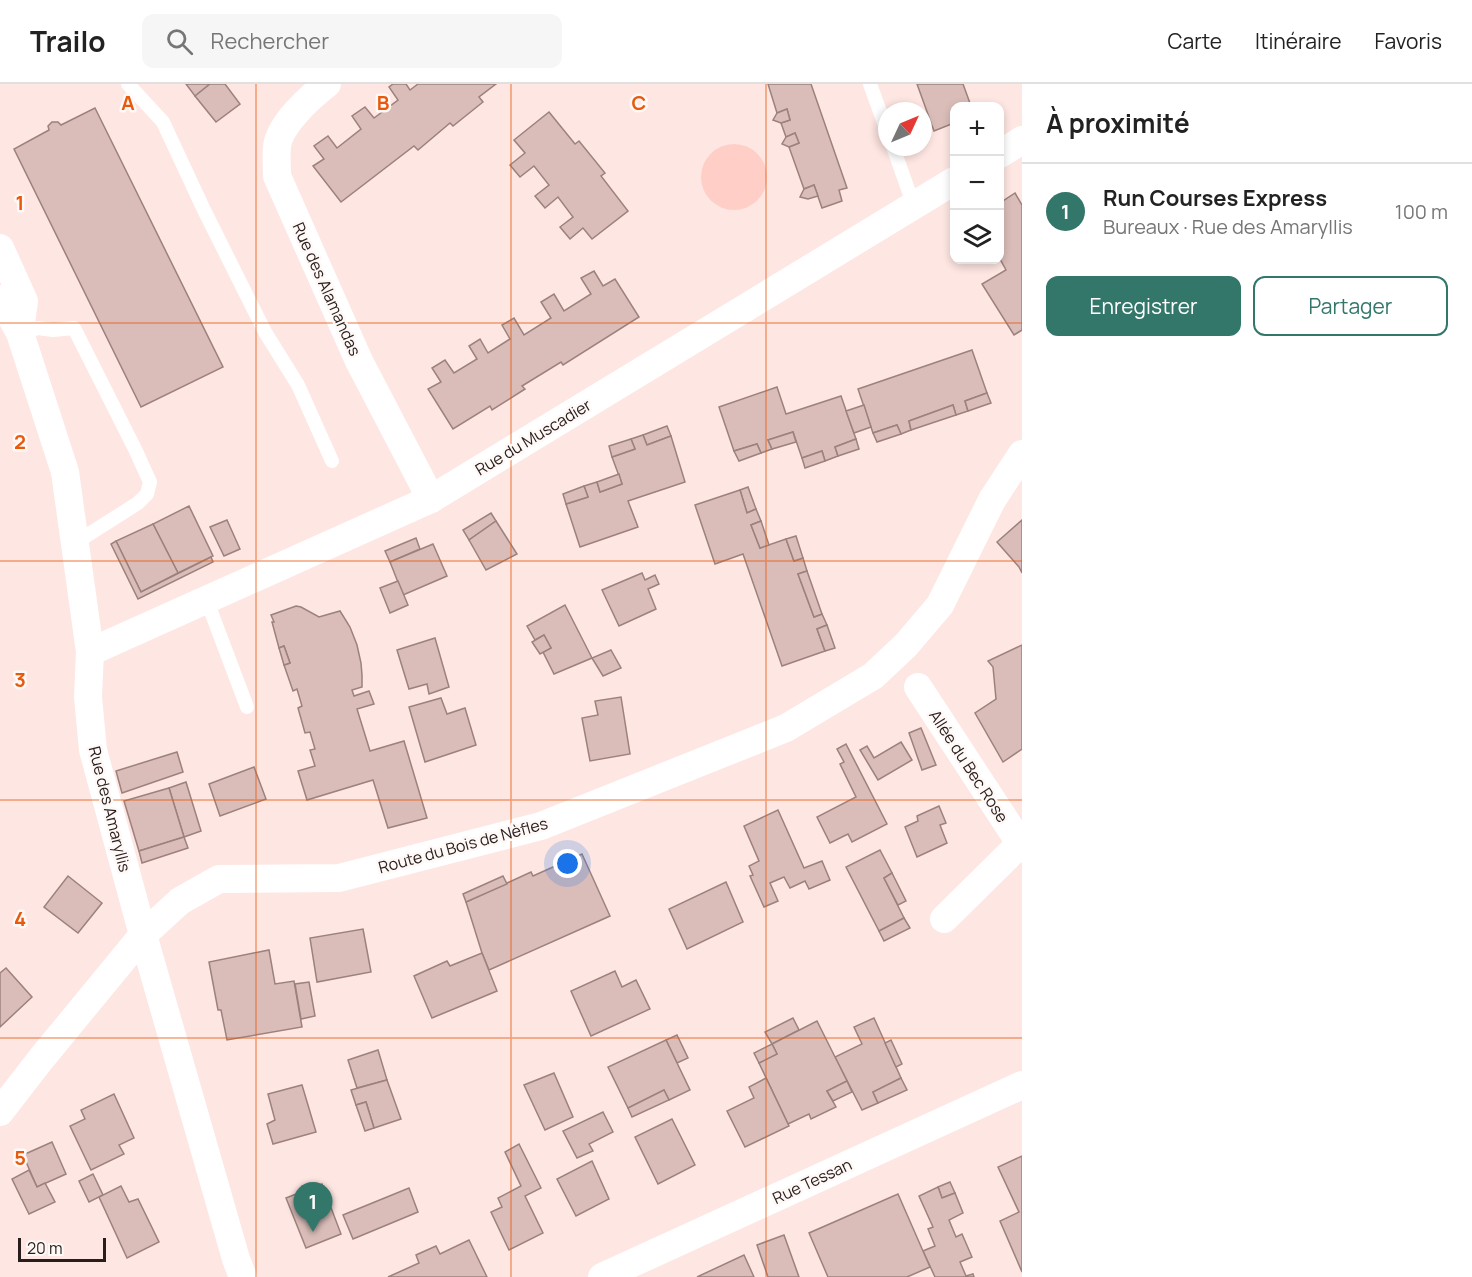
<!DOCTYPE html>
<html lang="fr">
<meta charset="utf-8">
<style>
:root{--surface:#fff;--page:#f6f6f6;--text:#222;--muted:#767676;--line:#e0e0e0;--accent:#33776a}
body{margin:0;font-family:Manrope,sans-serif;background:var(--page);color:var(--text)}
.controls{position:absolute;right:18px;top:18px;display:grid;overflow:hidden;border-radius:12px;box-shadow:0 3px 9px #0003}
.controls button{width:54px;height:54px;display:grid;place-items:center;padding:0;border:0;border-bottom:2px solid var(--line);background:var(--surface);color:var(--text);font:30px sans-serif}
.compass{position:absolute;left:878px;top:18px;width:54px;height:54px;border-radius:50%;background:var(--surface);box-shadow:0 3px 9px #0003;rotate:46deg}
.scale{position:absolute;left:18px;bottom:15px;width:88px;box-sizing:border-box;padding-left:6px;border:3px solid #271d1b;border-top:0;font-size:16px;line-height:21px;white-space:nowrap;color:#271d1b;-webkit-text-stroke:4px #fef8f7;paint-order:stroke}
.you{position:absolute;left:568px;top:780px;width:21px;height:21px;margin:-15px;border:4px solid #fff;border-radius:50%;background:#1a73e8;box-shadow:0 0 0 9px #1a73e833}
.badge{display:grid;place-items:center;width:39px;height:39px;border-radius:50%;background:var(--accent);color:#fff;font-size:20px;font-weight:700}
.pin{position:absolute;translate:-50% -50px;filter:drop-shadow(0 2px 3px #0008)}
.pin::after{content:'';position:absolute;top:32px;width:21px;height:18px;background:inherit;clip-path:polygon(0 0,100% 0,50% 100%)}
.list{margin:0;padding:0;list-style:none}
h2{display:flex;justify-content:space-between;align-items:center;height:78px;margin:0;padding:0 24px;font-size:26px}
h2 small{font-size:20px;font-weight:400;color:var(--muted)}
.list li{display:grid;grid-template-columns:39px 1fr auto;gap:18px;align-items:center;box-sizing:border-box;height:96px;padding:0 24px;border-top:2px solid var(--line)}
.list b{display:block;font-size:22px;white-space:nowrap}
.list p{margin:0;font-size:20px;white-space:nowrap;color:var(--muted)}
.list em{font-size:20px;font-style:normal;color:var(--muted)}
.actions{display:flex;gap:12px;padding:18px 24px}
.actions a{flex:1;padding:14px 0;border:2px solid var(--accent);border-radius:12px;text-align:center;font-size:21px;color:var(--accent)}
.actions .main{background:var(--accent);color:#fff}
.icon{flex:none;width:33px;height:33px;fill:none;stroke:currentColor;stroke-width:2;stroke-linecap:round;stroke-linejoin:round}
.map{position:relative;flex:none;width:1022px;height:1193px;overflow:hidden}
header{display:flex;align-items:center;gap:36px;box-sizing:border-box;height:84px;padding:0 30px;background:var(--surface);border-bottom:2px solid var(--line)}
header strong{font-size:28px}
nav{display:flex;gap:33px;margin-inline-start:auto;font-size:21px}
.search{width:420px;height:54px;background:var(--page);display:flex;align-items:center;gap:15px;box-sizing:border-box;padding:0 21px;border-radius:12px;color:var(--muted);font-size:22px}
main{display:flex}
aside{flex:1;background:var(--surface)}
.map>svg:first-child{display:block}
.green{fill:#fecec7}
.building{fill:#dabdb9;stroke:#9c817c;stroke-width:1.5}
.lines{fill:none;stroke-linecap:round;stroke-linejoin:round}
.service{stroke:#fff;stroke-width:14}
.minor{stroke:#fff;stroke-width:28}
.grid{fill:none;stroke:#e8590c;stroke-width:1.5;stroke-opacity:0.55}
.labels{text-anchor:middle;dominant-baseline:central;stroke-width:5;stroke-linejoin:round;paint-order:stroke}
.street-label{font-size:16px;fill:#271d1b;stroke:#fef8f7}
.grid-label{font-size:20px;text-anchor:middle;font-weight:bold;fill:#e8590c;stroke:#fef8f7;stroke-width:5;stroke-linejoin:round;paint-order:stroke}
</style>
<header>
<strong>Trailo</strong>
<div class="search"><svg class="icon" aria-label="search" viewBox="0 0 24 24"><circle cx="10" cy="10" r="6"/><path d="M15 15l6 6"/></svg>Rechercher</div>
<nav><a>Carte</a><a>Itinéraire</a><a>Favoris</a></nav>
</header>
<main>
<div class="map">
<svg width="1022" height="1193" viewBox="0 0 1022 1193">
<rect width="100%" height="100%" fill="#fee6e2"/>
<circle class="green" cx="734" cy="93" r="33"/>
<g class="building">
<polygon points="186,0 210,0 195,12"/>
<polygon points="210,0 225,0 240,20 216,38 195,12"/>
<polygon points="393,0 406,0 410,6 418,0 496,0 479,13 483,18 453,42 450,39 418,66 414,62 341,118 313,82 324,75 314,62 328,52 337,64 361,45 352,32 365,23 374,34 398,16 389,3"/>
<polygon points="768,0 811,0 847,104 839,106 842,117 822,124 814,101 804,105 789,63 799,59 795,49 786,53 781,39 790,36 787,25 777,29"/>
<polygon points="917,0 963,0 971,22 954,22 954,39 934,47"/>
<polygon points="95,24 223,283 141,323 14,65 49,46 48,42 52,38 58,38 61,41"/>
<polygon points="787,25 790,36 781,39 773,36 777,29"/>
<polygon points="549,28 575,60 579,57 605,89 601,92 628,127 592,155 583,144 570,155 560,143 573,133 558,113 545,124 535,112 549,101 534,82 520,93 510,81 525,69 514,56"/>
<polygon points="795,49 799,59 789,63 782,60 786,53"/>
<polygon points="814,101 818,112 808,115 800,113 804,105"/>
<polygon points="1015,109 1022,121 1022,246 1014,251 982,200 1006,186 1000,175 1000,119"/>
<polygon points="594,187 603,202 615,195 639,233 563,281 561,278 522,302 525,305 492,326 490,322 453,345 428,305 441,298 432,284 445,276 454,289 477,275 469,262 480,255 488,269 510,255 502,241 514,234 524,251 551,234 541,218 554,210 564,227 591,210 581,194"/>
<polygon points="972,266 987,309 965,317 968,327 956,331 953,321 909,337 911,346 901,350 897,341 873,349 858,305"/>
<polygon points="777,303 786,330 841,312 856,355 835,363 838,372 825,377 822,367 802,374 793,348 768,356 772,365 761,369 757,360 734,367 719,323"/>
<polygon points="987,309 991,319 968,327 965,317"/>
<polygon points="864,321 871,343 854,349 846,327"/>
<polygon points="953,321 956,331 911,346 909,337"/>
<polygon points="897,341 901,350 877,358 873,349"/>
<polygon points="667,342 671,352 647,361 643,351"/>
<polygon points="793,348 796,358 772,365 768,356"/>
<polygon points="643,351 647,361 671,352 685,398 628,417 638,443 580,463 566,420 588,413 584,402 597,398 600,408 622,400 612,373 635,365 631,355"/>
<polygon points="631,355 635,365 612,373 609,362"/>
<polygon points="856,355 859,365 838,372 835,363"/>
<polygon points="757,360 761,369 739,377 734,367"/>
<polygon points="822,367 825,377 805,384 802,374"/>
<polygon points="619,390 622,400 600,408 597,398"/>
<polygon points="584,402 588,413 566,420 563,410"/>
<polygon points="748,403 756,425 747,429 740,406"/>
<polygon points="740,406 747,429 756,425 761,437 751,441 760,464 786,455 794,477 803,474 807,487 798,490 814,533 822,530 827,541 817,545 825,567 782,582 743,470 715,480 695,421"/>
<polygon points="189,422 213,472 178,489 153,440"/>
<polygon points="491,429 496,437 469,456 463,446"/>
<polygon points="227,436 240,465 224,472 210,443"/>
<polygon points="1022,436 1022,489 1019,483 997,458"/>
<polygon points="496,437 517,470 486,486 469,456"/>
<polygon points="761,437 769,461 760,464 751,441"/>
<polygon points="153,440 178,489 141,508 116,457"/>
<polygon points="796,452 803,474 794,477 786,455"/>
<polygon points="416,454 420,465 390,478 385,467"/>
<polygon points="116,457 141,508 211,473 213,478 138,515 111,460"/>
<polygon points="433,460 447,492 403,511 390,478"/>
<polygon points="807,487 822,530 814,533 798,490"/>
<polygon points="642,489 645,496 655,491 659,500 648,505 656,525 619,542 602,506"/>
<polygon points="398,497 408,521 390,529 380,504"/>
<polygon points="565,521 592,574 554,590 543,568 551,564 544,551 535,556 527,542"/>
<polygon points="296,522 301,523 319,533 340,527 350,543 357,561 361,579 362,591 362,603 352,606 354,612 369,607 374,620 357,625 370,667 404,657 427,734 388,744 373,696 307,716 298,687 315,682 310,666 315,665 310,648 305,649 298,624 302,622 297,605 293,607 284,581 290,579 284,562 279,564 272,538 274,538 271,531"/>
<polygon points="827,541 835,564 825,567 817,545"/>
<polygon points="544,551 551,564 540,570 532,558"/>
<polygon points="435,554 449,603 429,610 427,600 409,605 397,566"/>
<polygon points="1022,561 1022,665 1003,678 975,629 996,615 993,583 988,577"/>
<polygon points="284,562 290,579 284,581 279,564"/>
<polygon points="611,566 621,584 603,592 592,574"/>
<polygon points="621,613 630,670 590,677 582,634 598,631 595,617"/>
<polygon points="441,614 447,630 465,624 476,661 425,678 409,623"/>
<polygon points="921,644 936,681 922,686 909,649"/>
<polygon points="901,658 912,676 878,696 860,666 867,662 874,674"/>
<polygon points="846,660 887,740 852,758 848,750 830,759 817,733 856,713 840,680 844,678 837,665"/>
<polygon points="177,668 183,688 122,709 116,687"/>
<polygon points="254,683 266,715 220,732 209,700"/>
<polygon points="186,698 201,747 184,753 169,704"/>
<polygon points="169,704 184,753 139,767 124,717"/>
<polygon points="939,722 946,739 940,741 947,759 917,773 905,743 918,737 917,732"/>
<polygon points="778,726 804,784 822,777 830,796 809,805 805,797 790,804 784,793 770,799 778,817 764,823 750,792 753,791 749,782 759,777 744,742"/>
<polygon points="184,753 188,764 142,779 139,767"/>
<polygon points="880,766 892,789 884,794 904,834 879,847 846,783"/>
<polygon points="582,770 610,832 489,886 482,869 466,818 531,788 533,792"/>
<polygon points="892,789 906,817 898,821 884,794"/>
<polygon points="68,792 102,819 78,849 44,823"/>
<polygon points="503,792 507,800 466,818 463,810"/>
<polygon points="726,798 743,838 687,865 669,825"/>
<polygon points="904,834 910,844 884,857 879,847"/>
<polygon points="363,845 371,888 317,898 310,854"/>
<polygon points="269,866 275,900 294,897 302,943 227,956 221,926 218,926 209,878"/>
<polygon points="482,869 497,907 432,934 414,892 447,877 450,882"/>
<polygon points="6,884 32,913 0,943 0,889"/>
<polygon points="615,887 622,903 636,896 650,925 591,952 571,907"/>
<polygon points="309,898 315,932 301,935 295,900"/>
<polygon points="793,934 799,946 772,960 765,948"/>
<polygon points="874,934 901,994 873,1008 878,1019 862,1026 835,973 862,960 854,943"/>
<polygon points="817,937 847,997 827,1007 836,1023 811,1035 809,1030 788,1040 759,979 777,970 772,960"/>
<polygon points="677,951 688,974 677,979 666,956"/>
<polygon points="666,956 690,1006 669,1016 664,1006 628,1024 608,983"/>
<polygon points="891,956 902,980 896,983 885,959"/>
<polygon points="772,960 777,970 759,979 754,969"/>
<polygon points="378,966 387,996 357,1004 348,976"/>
<polygon points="554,989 573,1033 545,1046 524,1001"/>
<polygon points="766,994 789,1042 745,1063 727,1027 754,1014 749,1003"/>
<polygon points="901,994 907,1006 878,1019 873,1008"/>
<polygon points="387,996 401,1035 374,1044 366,1018 356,1021 351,1006"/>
<polygon points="847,997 852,1008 833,1017 827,1007"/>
<polygon points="302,1001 316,1048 273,1060 267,1040 275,1036 268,1010"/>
<polygon points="664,1006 669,1016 632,1033 628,1024"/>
<polygon points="114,1010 134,1054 119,1061 124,1070 91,1086 70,1042 85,1035 81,1026"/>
<polygon points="366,1018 374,1044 365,1047 356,1021"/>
<polygon points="603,1028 613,1048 589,1060 593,1067 577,1074 563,1047"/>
<polygon points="672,1035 695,1081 658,1100 635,1053"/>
<polygon points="52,1058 66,1090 37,1103 23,1071"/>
<polygon points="519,1060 541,1104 525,1112 543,1149 509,1166 491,1128 502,1123 498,1114 521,1102 505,1068"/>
<polygon points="1022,1072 1022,1188 1000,1137 1019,1128 998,1083"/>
<polygon points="592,1077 609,1115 576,1132 557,1095"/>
<polygon points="29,1086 37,1103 45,1099 55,1118 29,1130 12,1095"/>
<polygon points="93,1090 103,1111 89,1118 79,1097"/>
<polygon points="950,1098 955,1109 942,1114 938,1103"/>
<polygon points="322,1100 341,1150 306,1164 286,1114"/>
<polygon points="121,1102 129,1118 138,1115 159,1158 127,1174 99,1113"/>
<polygon points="938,1103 942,1114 955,1109 963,1129 949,1136 956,1153 962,1150 972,1173 960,1178 966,1192 973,1190 974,1193 935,1193 923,1167 935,1162 928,1145 933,1143 919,1112"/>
<polygon points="409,1104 418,1128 353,1155 343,1131"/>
<polygon points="898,1110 930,1183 907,1193 828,1193 809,1149"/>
<polygon points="784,1151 799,1193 768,1193 757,1161"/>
<polygon points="469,1156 487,1193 388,1193 419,1179 416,1171 436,1162 440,1170"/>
<polygon points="744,1171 754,1193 697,1193"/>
</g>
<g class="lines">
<g class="service">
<polyline points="128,0 163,38 204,126 265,248 298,301 332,377"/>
<polyline points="870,0 887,47"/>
<polyline points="893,63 914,122"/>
<polyline points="20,249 38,244 53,246 74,244 135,365 150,398 147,410 138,419 75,459"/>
<polyline points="207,517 247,623"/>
</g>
<g class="minor">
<path d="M327,0C310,13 279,41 277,63C276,72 277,82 277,92L359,277L431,415"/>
<polyline points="1000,70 1022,56"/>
<polyline points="0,164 24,217 20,247"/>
<polyline points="0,215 7,225 20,249 65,388 90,568 88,613 93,666 143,851 236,1175 243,1193"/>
<polyline points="90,568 431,415 954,97"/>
<polyline points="918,603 1022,762"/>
<polyline points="944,835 1020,760"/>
<polyline points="0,1028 41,975 143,851 180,817 219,795 339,794 541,742 786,644 873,592 906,561 940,521 992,416 1022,370"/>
<polyline points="602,1193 1022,1001"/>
</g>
</g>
<path class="grid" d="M256,0V1193M511,0V1193M766,0V1193M0,239H1022M0,477H1022M0,716H1022M0,954H1022"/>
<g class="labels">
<g class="street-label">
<text transform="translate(327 205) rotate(66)">Rue des Alamandas</text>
<text transform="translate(533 353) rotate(-31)">Rue du Muscadier</text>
<text transform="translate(969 682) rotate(57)">Allée du Bec Rose</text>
<text transform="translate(110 725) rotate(76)">Rue des Amaryllis</text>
<text transform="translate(463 761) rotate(-15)">Route du Bois de Nèfles</text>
<text transform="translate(812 1097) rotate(-25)">Rue Tessan</text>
</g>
</g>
<g class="grid-label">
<text x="128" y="26">A</text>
<text x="383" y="26">B</text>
<text x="639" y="26">C</text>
<text x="20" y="126">1</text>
<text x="20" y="365">2</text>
<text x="20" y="603">3</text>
<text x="20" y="842">4</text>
<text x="20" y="1081">5</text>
</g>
</svg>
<div class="controls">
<button>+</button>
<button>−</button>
<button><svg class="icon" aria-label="layers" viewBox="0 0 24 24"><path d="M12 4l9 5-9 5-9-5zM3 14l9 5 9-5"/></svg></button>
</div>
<svg class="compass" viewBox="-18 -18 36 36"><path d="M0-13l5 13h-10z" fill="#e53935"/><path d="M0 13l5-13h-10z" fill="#767676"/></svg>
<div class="scale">20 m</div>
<div class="you"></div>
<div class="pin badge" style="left:313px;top:1148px">1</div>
</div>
<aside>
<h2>À proximité<small></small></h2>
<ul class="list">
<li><span class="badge">1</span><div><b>Run Courses Express</b><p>Bureaux · Rue des Amaryllis</p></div><em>100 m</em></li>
</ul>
<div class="actions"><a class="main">Enregistrer</a><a>Partager</a></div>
</aside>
</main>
